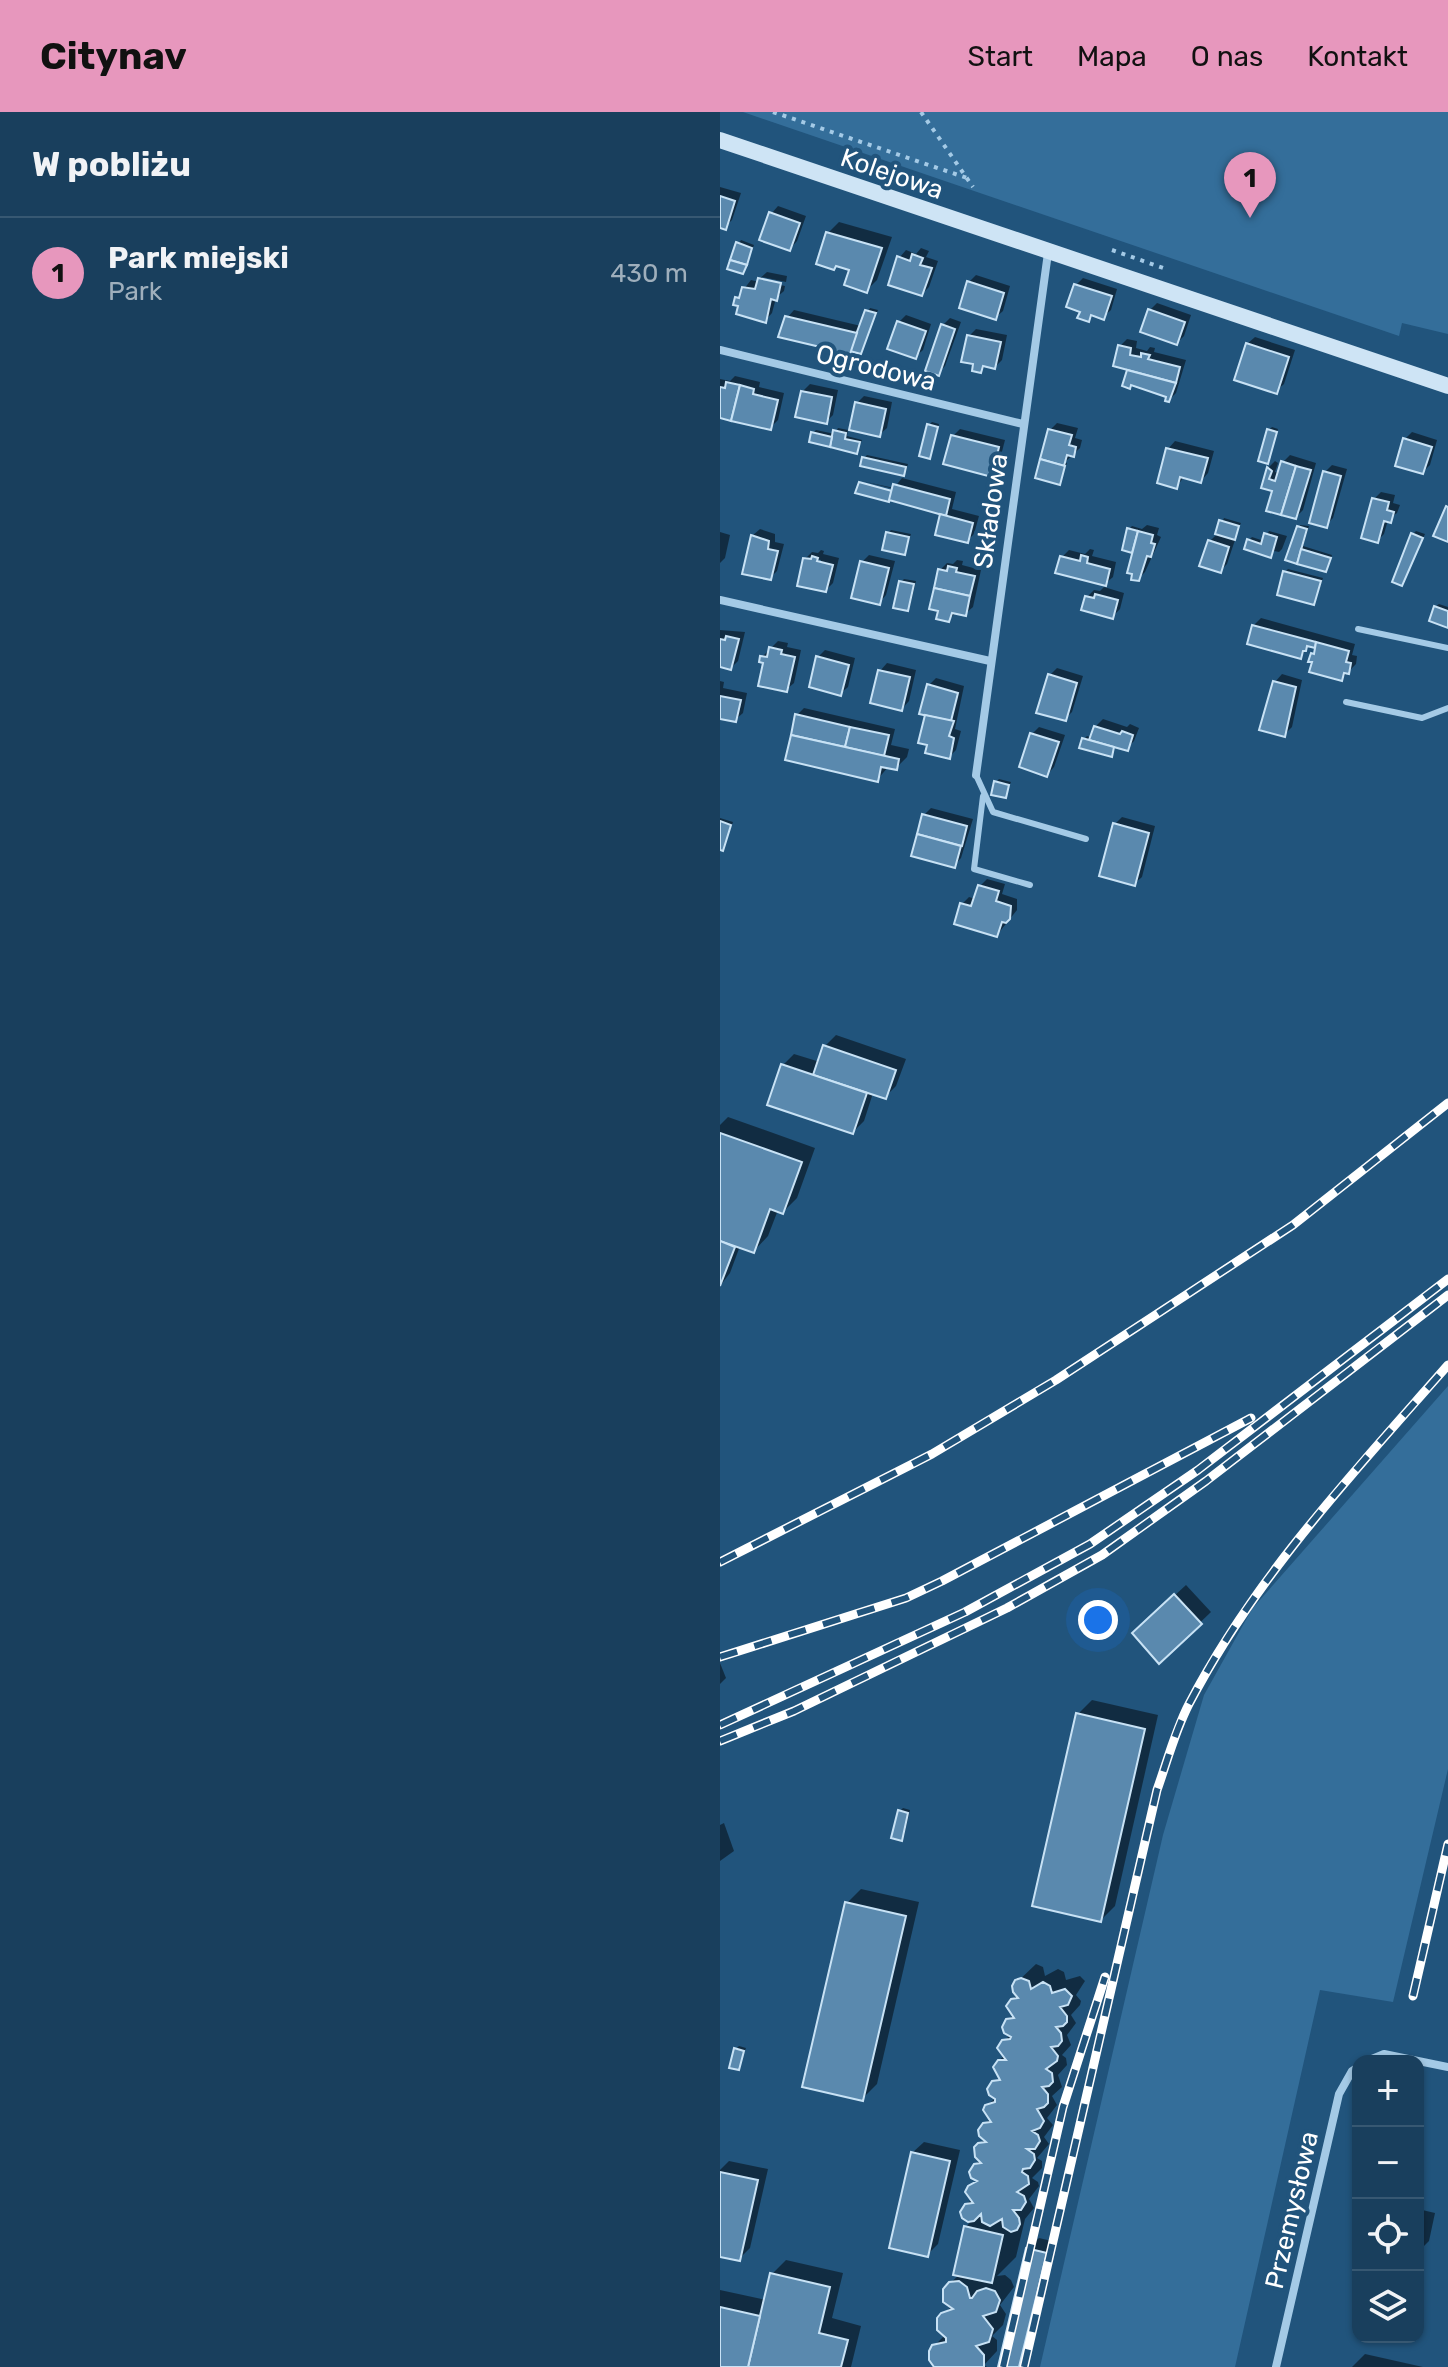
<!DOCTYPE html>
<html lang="pl">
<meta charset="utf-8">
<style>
:root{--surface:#193f5d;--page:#264a66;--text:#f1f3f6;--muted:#9fafbc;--line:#375872;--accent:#e797bd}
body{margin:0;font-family:Rubik,sans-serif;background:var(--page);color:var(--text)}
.controls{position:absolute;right:24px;bottom:24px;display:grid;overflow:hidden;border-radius:16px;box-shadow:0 2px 6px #0004}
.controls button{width:72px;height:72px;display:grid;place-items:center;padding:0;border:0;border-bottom:2px solid var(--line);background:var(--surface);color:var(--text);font:40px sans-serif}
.you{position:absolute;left:378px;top:1508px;width:28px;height:28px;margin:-20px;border:6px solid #fff;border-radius:50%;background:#1a73e8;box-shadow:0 0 0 12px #1a73e833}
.badge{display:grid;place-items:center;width:52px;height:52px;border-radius:50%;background:var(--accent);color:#111;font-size:26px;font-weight:700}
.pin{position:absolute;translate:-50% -66px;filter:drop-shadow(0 2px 4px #0008)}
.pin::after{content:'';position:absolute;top:42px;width:28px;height:24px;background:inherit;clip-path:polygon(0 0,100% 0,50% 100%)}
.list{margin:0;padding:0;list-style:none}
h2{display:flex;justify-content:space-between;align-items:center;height:104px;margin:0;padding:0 32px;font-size:34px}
h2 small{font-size:26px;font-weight:400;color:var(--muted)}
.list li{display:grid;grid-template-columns:52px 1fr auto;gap:24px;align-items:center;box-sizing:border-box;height:112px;padding:0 32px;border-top:2px solid var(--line)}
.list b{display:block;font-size:30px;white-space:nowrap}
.list p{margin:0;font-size:26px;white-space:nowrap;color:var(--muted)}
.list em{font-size:26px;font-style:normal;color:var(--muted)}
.icon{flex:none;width:44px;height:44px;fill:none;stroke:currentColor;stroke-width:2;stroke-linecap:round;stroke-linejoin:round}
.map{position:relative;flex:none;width:728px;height:2255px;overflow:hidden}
header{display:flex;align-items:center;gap:48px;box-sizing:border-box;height:112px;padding:0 40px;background:var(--accent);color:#111}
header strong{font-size:38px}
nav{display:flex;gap:44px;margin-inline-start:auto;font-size:28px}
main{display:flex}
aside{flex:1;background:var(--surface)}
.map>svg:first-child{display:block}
.green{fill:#346e9a}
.shadow{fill:#0007;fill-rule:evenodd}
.building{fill:#5a89ae;stroke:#c8e2f5;stroke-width:2}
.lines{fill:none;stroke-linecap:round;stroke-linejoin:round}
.path{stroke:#a4cae6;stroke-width:4;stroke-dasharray:4 6;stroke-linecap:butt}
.lane{stroke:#a4cae6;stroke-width:6}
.street{stroke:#a4cae6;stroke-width:8}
.secondary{stroke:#cee4f5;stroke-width:16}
.rail-casing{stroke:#fff;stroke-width:9}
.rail{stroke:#21547c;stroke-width:6;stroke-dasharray:18;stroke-linecap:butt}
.labels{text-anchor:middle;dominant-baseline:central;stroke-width:8;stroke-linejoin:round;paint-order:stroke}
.street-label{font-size:26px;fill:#fff;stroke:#21547c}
</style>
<header>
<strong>Citynav</strong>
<nav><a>Start</a><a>Mapa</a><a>O nas</a><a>Kontakt</a></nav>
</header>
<main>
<aside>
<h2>W pobliżu<small></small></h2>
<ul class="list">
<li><span class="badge">1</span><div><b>Park miejski</b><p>Park</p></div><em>430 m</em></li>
</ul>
</aside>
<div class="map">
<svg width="728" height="2255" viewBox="0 0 728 2255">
<rect width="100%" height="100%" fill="#21547c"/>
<g class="green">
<polygon points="23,0 728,0 728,222 682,211 679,224"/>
<polygon points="728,1274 728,1657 673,1890 600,1878 515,2255 320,2255 443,1723 484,1583 532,1497"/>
</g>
<g class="shadow">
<polygon points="0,75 21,81 12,108 5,115 0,114"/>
<polygon points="58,94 86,104 77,129 70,137 51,102"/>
<polygon points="119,110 172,125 157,168 146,179 108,121"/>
<polygon points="21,128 34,133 22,160 18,132"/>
<polygon points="201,136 209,139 206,145 218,149 209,175 202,182 179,146 186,138 196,142"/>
<polygon points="47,160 67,164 66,170 42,165 42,169 65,174 64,179 56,186 52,201 45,209 20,193 17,186 31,168 39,170 39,167"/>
<polygon points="256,163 290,174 283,199 275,206 249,170"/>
<polygon points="363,166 397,177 391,198 383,205 374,202 368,208 362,198 356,173"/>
<polygon points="437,191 471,203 464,224 457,231 430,198"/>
<polygon points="150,196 158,198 141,240 67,206 74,198 141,214"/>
<polygon points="186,203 211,212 203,238 195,245 179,210"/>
<polygon points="230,206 241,210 225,254 218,261 223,213"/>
<polygon points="256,217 287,223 282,248 275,255 266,253 261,259 249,224"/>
<polygon points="535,225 575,238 564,272 556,279 527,232"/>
<polygon points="407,227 417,229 416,236 427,239 430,235 435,236 434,240 466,248 456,281 449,288 449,283 412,272 405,273 410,257 400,234"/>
<polygon points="15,264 40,270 39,275 64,281 58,308 51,315 0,304 0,267 10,269"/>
<polygon points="90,272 118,278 113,303 106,310 82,280"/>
<polygon points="144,284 172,290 167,316 159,323 137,291"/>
<polygon points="212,310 219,312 212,341 209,344 209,313"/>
<polygon points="337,311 358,316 355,326 362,328 360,336 344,351 347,351 339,371 330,318"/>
<polygon points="552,315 558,317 547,350 549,318"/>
<polygon points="118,316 128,318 127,324 142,328 137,340 93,321 96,318 115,322"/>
<polygon points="240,317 285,328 278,355 271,362 233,324"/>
<polygon points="692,320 717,328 710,353 703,360 685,327"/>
<polygon points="455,329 494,339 488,361 481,369 465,364 456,375 448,337"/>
<polygon points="147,343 188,352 186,359 183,362 144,346"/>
<polygon points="570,343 596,351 583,398 576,405 554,378 543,374 548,356 555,349 558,351 555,360 560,361 563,350"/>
<polygon points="612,353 627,357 613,406 606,413 605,360"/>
<polygon points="182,366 236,380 232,397 259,404 254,422 247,429 223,401 181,383 182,379 142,369 174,376"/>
<polygon points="661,380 675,383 673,391 680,393 677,401 668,408 664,422 657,429 654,387"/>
<polygon points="504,406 521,411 513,427 515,428 507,452 500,459 490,429 497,422"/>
<polygon points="427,413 439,416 437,423 441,425 425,460 418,467 415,439 404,436 409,417 412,414 422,417"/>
<polygon points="580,413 589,414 583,434 612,443 606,458 567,447"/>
<polygon points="40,417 55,422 55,430 64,432 57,459 50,466 32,424"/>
<polygon points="171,418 191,422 184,441 168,421"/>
<polygon points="549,419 567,424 562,437 559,440 554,439 550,444 529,428 532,425 544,429"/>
<polygon points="696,419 705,422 682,472 693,422"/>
<polygon points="0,420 10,423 5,446 0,451"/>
<polygon points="370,437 374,438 372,444 396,450 393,465 385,472 342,445 349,438 365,442"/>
<path d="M101,438L104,439L103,442L119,446L113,471L106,478L85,447L92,440L98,441ZM87,445L101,448L100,452L87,449Z"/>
<polygon points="149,443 175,449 166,483 159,491 142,450"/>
<polygon points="237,448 243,449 242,453 261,458 253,495 245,502 236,500 229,508 220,458 227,451 233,452"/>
<polygon points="568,457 603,466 594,491 565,460"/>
<polygon points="184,467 196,469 190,494 187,497 181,470"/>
<polygon points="384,475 404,481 400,497 393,504 367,485 374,478 380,479"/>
<polygon points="719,492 728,495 728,513 715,495"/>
<polygon points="541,506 635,532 632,543 637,544 636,552 621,567 598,535 589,533 581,545 533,514"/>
<polygon points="0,518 25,520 18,549 11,556 0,553"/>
<polygon points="58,529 68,531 67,535 81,538 74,571 66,578 42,545"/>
<polygon points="105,538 135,546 128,575 120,582 98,545"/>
<polygon points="167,551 196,558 189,589 182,597 160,559"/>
<polygon points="337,556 363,564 352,600 345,607 330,563"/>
<polygon points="562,562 582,568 572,615 564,623 555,570"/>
<polygon points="216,566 244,574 235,617 241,619 236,638 229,645 207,602 209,573"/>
<polygon points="0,569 4,570 3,576 27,581 23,601 15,608 0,605"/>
<polygon points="84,596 175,617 171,633 189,637 187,645 176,656 169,654 157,668 77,603"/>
<polygon points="383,607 407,615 410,612 419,616 414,629 407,636 396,633 391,642 364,627 367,624 372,626 375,615"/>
<polygon points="319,615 345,623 334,655 327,663 312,622"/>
<polygon points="279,667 291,670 285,684 276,670"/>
<polygon points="211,696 253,707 241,746 234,754 193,743 204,703"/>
<polygon points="402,705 435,714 422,765 414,772 395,712"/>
<polygon points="0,706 13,710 3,737 0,736"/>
<polygon points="267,767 285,772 282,782 297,787 297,798 277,823 242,792 249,785 256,787 260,774"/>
<polygon points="116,923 186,947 176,974 165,985 153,981 144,1009 133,1020 63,953 74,942 100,950 105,934"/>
<polygon points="8,1005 95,1036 77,1086 63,1100 58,1098 48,1124 34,1139 20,1134 10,1161 0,1174 0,1013"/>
<polygon points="466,1473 491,1500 440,1549 414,1521"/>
<polygon points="0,1551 6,1566 0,1572"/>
<polygon points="372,1588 438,1603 395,1794 381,1808 358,1602"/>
<polygon points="183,1696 190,1698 184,1724 181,1727 180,1699"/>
<polygon points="4,1711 14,1739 0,1749 0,1713"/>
<polygon points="141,1777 199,1790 157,1972 143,1986 127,1791"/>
<polygon points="316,1852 323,1855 325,1864 338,1857 344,1860 346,1868 360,1864 365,1869 356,1883 361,1889 360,1893 351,1903 356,1911 347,1923 351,1933 342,1943 346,1946 347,1953 338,1963 342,1975 332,1984 337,1993 327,2006 333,2013 324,2025 329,2032 317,2046 322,2049 322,2056 312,2066 318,2070 319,2074 309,2087 314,2096 305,2107 296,2145 277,2164 285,2163 291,2168 294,2175 280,2193 286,2202 283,2213 272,2224 277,2228 277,2239 264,2253 267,2255 218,2255 214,2234 225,2223 219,2207 232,2194 228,2173 239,2163 246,2115 252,2108 246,2093 252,2087 248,2077 258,2068 255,2053 262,2046 256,2036 266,2026 265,2012 271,2006 267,1994 276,1985 274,1971 280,1965 277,1950 285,1943 284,1929 291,1922 288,1908 294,1902 292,1888 299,1881 295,1872"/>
<polygon points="19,1934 26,1936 18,1956 16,1937"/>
<polygon points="204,2030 240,2038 218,2132 207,2143 192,2041"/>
<polygon points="9,2049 48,2057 30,2136 19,2147 0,2143 0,2058"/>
<polygon points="698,2097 715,2101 709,2129 698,2140"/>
<polygon points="319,2126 336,2130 307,2255 280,2255 308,2137"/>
<polygon points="66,2148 123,2161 112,2206 141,2214 131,2255 0,2255 0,2178 46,2188 52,2162"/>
<polygon points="645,2242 703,2255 632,2255"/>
</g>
<g class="building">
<polygon points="0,84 15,89 6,118 0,116"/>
<polygon points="49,100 80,111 70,139 39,128"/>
<polygon points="106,120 162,136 147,181 124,173 129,158 116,154 114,158 96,152"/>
<polygon points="16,130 32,136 27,153 10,148"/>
<polygon points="192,142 203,146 200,153 212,156 202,184 168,173 177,144 190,149"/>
<polygon points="10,148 27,153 23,162 7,157"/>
<polygon points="38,166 61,171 57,189 51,187 46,211 16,202 18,194 13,193 15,185 19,186 22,175 35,177"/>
<polygon points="247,169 284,181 276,208 239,196"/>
<polygon points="354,172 392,184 384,208 371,203 369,210 357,206 360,200 346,195"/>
<polygon points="428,197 465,210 457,233 420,220"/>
<polygon points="145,198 156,201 141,242 130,239"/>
<polygon points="65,204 137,221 130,242 58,225"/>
<polygon points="177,209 206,219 196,247 167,237"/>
<polygon points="221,212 235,217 219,264 205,259"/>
<polygon points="247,223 281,230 275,257 263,254 261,261 252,259 253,252 241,250"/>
<polygon points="526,231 569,245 557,282 514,268"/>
<polygon points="398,233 411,236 410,243 421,245 421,241 430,243 428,247 460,255 456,271 393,254"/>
<polygon points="407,258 456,271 449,290 445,289 446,285 411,273 410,277 402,274"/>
<polygon points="6,270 20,273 11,309 0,306 0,275 5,276"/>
<polygon points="20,273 34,277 33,282 58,288 51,318 11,309"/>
<polygon points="81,279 112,285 107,312 75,305"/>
<polygon points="135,290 166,297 160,325 129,318"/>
<polygon points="207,312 218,315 210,347 199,344"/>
<polygon points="328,317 352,323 349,333 356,335 354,345 347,343 344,354 320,347"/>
<polygon points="547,317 557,320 548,352 538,349"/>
<polygon points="113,318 126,321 125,327 140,330 137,342 110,335"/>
<polygon points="91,320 112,325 110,335 89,330"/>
<polygon points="231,323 279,335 272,365 223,352"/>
<polygon points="683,326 712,335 703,362 675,354"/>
<polygon points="446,336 488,346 481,371 460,365 457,377 437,371"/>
<polygon points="142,345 186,355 184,364 140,354"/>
<polygon points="320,347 345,354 340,373 315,366"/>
<polygon points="561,349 576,354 561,403 546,399 552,379 541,376 547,355 552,359 549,367 555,369"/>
<polygon points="576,354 591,358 576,407 561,403"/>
<polygon points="603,359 621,364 607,416 589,411"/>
<polygon points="139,370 172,379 169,390 135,381"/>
<polygon points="173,372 230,387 226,404 169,388"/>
<polygon points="652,386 669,390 667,398 674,400 671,411 664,409 658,431 641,426"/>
<polygon points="726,394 728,395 728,430 713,424"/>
<polygon points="220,402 253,411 248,431 215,423"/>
<polygon points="499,408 519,414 515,428 495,422"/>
<polygon points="577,414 587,417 577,452 565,448"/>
<polygon points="407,416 418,419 412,441 402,438"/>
<polygon points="418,419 433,423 431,431 435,432 431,445 427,444 419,469 411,468 412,462 407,461"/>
<polygon points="166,420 189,425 185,443 162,438"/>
<polygon points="544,421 557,425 551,446 524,437 527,427 541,432"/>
<polygon points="691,421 703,426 682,474 672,470"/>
<polygon points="31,423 49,429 48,437 58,439 51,468 22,462"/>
<polygon points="488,428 509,435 501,461 479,454"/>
<polygon points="581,437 611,446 606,460 577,452"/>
<polygon points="361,443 368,445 367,451 390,457 386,474 335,461 340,444 360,449"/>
<polygon points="92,444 98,446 97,449 113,453 106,480 77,474 83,446 91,447"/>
<polygon points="140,449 169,456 160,493 131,486"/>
<polygon points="228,454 237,456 236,460 255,464 250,484 214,476 218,457 227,459"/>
<polygon points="563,459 601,469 594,493 557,483"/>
<polygon points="179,469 194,472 188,499 173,496"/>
<polygon points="214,476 250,484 246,504 232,501 229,510 216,507 218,499 209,497"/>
<polygon points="375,482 398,488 393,507 361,498 365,484 374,486"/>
<polygon points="714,494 728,499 728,516 709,509"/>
<polygon points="532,513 596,530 595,536 587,534 586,539 583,539 581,547 527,532"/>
<polygon points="6,524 19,527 11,558 0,555 0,527 5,528"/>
<polygon points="596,530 629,539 626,550 631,551 629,562 624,561 622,569 589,560 592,550 588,550 591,541 594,542"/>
<polygon points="49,535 62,538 61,542 75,545 67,580 38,574 43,551 39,550 40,544 47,545"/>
<polygon points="96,544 129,553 121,584 89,575"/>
<polygon points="158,558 190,565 182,599 150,591"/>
<polygon points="328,562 357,571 346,609 316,601"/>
<polygon points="553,569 576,575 565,625 539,618"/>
<polygon points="207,572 238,581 231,609 199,602"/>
<polygon points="0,584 21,588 16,610 0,607"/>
<polygon points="75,602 130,615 125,635 71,623"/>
<polygon points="205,603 234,609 229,624 234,626 230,647 205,641 207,633 198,631"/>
<polygon points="374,614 400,622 402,619 413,623 408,639 369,628"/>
<polygon points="130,615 169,623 164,644 125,635"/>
<polygon points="310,621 339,630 327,665 299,655"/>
<polygon points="71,623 179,647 177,658 161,655 158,670 65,648"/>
<polygon points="362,626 394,635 392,645 359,636"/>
<polygon points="274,669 289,673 286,686 271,683"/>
<polygon points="202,702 247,714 242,734 197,722"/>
<polygon points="0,709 11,713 3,739 0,738"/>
<polygon points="393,711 429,721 415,774 379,764"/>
<polygon points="197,722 241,734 235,756 191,744"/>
<polygon points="258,773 279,779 276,789 291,794 290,807 286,811 282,810 277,825 234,812 240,791 251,794"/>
<polygon points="103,933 176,958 166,987 93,963"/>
<polygon points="61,952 147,981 133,1022 47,993"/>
<polygon points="0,1021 82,1050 63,1102 50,1097 34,1141 0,1129"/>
<polygon points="0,1129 15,1135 0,1174"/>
<polygon points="454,1482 482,1512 439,1552 412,1521"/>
<polygon points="356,1601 425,1617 381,1810 312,1794"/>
<polygon points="178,1698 188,1701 182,1729 171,1726"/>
<polygon points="125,1790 186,1804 143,1989 82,1975"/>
<polygon points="301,1866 309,1869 311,1877 323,1870 330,1874 332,1881 345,1877 352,1884 348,1893 340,1895 347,1904 347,1910 343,1914 336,1915 341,1921 342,1929 338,1934 331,1935 338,1944 337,1949 326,1957 332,1961 333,1970 329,1974 322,1975 328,1982 328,1991 324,1995 317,1997 324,2009 320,2016 312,2019 318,2023 320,2029 315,2037 307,2037 314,2042 315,2048 310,2056 303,2057 302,2060 308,2064 309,2072 297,2080 304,2084 306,2090 301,2098 293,2098 299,2106 300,2112 297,2118 291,2120 283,2115 282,2107 270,2114 262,2110 261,2102 254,2109 248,2110 242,2106 240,2100 245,2092 253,2091 245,2080 248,2074 257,2069 251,2066 249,2060 254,2052 261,2051 255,2045 254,2035 258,2031 266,2030 259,2024 258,2018 263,2011 271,2010 263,1998 265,1993 275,1990 275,1987 269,1983 267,1977 272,1969 280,1968 273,1955 278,1948 286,1948 277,1936 282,1928 290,1927 291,1925 284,1921 282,1915 286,1907 294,1906 286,1894 291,1887 298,1886 293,1880 292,1874 295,1868"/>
<polygon points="14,1936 24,1939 19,1958 9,1956"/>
<polygon points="191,2040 230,2049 208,2145 169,2136"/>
<polygon points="0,2060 38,2068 20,2149 0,2145"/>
<polygon points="244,2114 283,2123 272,2171 233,2163"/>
<polygon points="306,2136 327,2141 299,2255 278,2255"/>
<polygon points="50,2161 110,2175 99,2221 128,2228 121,2255 28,2255"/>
<polygon points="239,2169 247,2175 250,2186 252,2186 257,2179 266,2176 275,2179 280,2188 276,2200 263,2204 273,2217 269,2230 256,2234 264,2243 264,2255 214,2255 209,2248 209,2239 212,2233 226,2230 226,2226 217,2218 217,2206 221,2201 233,2197 223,2190 223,2177 229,2170"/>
<polygon points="0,2195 40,2204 28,2255 0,2255"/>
</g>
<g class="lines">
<g class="path">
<polyline points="53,0 247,66"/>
<polyline points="201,0 253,75"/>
<polyline points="392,138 446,157"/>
</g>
<g class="lane">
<polyline points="638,517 728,536"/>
<polyline points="626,590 702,606 728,596"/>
<polyline points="256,663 273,700 366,727"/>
<polyline points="263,684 254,757 310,773"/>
</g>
<g class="street">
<polyline points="0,238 303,312"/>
<polyline points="0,488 270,549"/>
<polyline points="256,663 328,141"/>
<polyline points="647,1949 664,1942 728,1955"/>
<polyline points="556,2255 619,1982 632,1959 638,1955"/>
</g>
<polyline class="secondary" points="0,28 728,274"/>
<g class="rail-casing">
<g id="rail">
<polyline points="0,1450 212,1342 336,1268 573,1113 728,991"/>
<polyline points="0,1545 186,1486 222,1469 531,1306"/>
<polyline points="0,1613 245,1500 370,1432 478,1358 728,1167"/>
<polyline points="0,1629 74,1599 287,1496 382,1443 486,1369 728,1183"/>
<polyline points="693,1884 728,1732"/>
<polyline points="283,2255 343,1995 385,1865"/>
<path d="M304,2255L437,1678C447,1650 455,1619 469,1592C535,1465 634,1360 728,1253"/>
</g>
</g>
<use href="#rail" class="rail"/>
</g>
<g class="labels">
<g class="street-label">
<text transform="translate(172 62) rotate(19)">Kolejowa</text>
<text transform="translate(156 256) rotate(14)">Ogrodowa</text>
<text transform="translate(271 399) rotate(-82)">Składowa</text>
<text transform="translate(572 2098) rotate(-77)">Przemysłowa</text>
</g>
</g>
</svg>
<div class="controls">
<button>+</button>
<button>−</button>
<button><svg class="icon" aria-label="locate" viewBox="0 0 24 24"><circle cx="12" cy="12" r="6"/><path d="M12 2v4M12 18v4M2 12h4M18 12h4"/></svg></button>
<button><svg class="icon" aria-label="layers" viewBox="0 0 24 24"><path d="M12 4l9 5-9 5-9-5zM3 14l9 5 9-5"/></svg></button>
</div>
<div class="you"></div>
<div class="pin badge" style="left:530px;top:106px">1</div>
</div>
</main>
